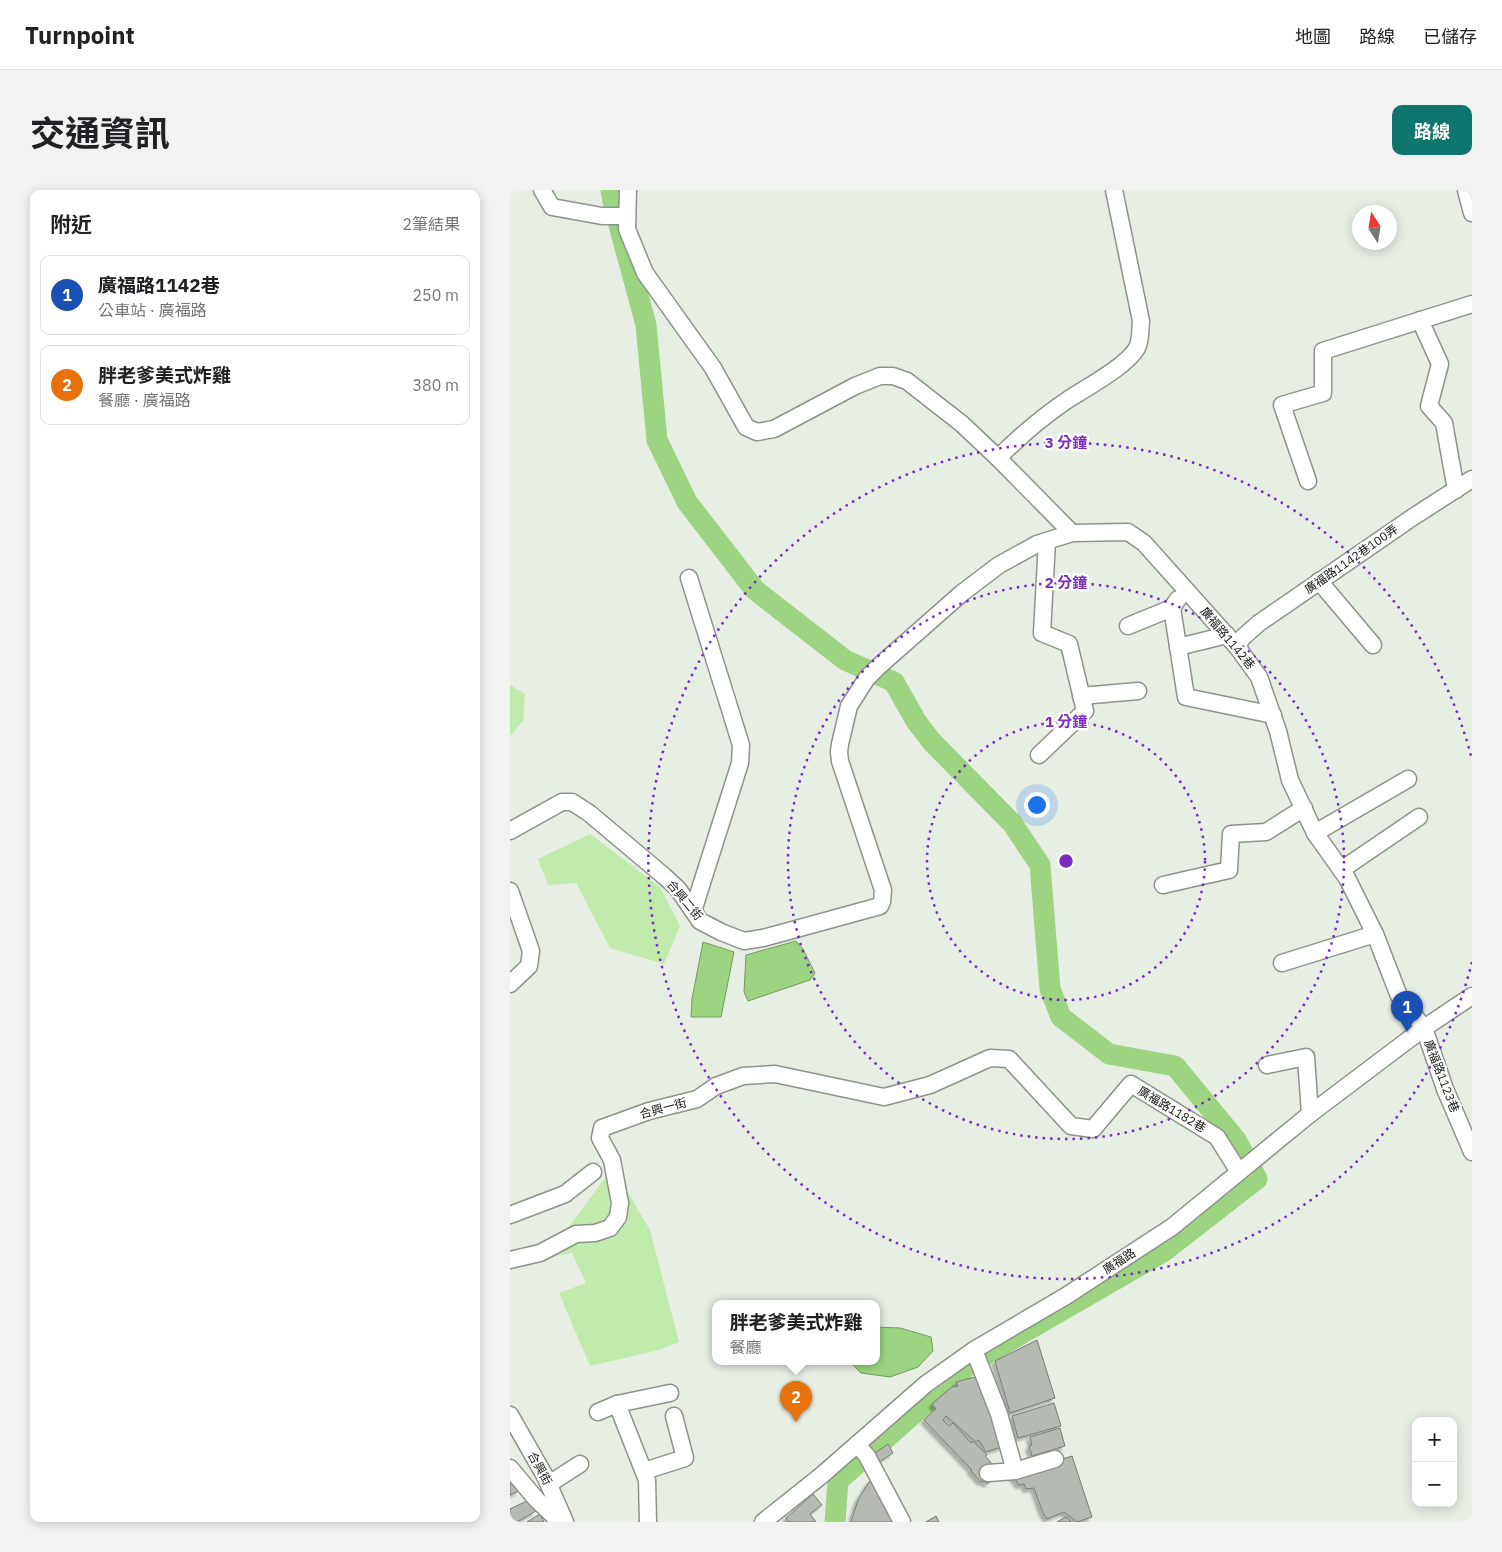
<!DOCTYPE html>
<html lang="zh-TW">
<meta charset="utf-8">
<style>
:root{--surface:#fff;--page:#f2f2f2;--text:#202124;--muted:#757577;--line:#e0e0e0;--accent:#0f766e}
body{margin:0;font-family:"IBM Plex Sans","Noto Sans TC",sans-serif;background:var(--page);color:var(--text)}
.controls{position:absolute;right:15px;bottom:15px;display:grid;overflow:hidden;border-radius:10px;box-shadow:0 2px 12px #0003}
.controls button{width:45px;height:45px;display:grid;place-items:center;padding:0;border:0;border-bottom:1px solid var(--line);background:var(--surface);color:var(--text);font:25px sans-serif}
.compass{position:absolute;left:842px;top:15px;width:45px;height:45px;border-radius:50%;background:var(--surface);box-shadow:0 2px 12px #0003;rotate:348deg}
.you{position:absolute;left:526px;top:614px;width:18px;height:18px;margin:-12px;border:4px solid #fff;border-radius:50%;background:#1a73e8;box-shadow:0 0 0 8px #1a73e833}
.badge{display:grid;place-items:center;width:32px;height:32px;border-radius:50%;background:var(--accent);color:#fff;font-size:16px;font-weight:700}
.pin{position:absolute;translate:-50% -41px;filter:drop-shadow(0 1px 2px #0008)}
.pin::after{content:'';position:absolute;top:26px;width:18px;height:15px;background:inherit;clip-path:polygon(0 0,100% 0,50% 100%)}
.popup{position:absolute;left:202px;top:1110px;width:168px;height:65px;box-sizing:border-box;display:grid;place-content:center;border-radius:10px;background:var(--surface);filter:drop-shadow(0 1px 4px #0005);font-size:16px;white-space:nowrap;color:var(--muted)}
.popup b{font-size:19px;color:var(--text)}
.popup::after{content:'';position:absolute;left:50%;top:100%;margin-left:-10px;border:10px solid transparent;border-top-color:var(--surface)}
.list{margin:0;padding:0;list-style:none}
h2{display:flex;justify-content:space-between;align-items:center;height:65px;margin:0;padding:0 20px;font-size:21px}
h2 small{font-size:16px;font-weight:400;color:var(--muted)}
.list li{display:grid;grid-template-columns:32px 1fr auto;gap:15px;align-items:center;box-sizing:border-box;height:80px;margin:0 10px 10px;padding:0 10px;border:1px solid var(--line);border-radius:10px}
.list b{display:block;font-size:19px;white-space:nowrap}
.list p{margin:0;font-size:16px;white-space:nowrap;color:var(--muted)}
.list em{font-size:16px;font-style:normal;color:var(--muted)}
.map{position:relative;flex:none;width:962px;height:1332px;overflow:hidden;border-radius:10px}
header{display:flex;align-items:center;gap:30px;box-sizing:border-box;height:70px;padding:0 25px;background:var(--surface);border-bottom:1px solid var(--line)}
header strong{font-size:24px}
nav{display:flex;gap:28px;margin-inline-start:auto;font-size:18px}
.intro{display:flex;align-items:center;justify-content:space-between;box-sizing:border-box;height:120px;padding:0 30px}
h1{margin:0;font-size:35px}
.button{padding:12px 22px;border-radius:10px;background:var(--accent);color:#fff;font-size:18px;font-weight:700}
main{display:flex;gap:30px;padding:0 30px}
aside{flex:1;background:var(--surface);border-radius:10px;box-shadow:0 2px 12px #0003}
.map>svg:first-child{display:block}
.green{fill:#c0ebac}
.water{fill:#9cd481;stroke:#749c60}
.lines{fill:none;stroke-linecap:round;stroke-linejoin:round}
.river{stroke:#9cd481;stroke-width:21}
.building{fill:#b5bbb2;stroke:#777d74;filter:url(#shadow)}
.minor-casing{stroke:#8d938a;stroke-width:19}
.minor{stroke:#fff;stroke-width:16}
.ring{fill:none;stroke:#7b2cbf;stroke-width:2.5;stroke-dasharray:2.5 5}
.labels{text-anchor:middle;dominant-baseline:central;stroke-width:4.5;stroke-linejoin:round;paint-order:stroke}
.street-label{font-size:12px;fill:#161814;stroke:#fff}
.centre{fill:#7b2cbf;stroke:#fff;stroke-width:2.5}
.ring-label{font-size:15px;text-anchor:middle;font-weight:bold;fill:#7b2cbf;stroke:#fff;stroke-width:4.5;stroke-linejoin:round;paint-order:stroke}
</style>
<header>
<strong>Turnpoint</strong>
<nav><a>地圖</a><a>路線</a><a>已儲存</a></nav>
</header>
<div class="intro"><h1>交通資訊</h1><a class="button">路線</a></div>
<main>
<aside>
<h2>附近<small>2筆結果</small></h2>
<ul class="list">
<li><span class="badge" style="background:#1a4fb4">1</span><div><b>廣福路1142巷</b><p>公車站 · 廣福路</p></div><em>250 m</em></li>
<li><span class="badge" style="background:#e8710a">2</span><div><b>胖老爹美式炸雞</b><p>餐廳 · 廣福路</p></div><em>380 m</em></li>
</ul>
</aside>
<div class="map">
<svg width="962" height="1332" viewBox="0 0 962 1332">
<defs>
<filter id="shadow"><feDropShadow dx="-3.5" dy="3.5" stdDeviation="1" flood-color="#0004"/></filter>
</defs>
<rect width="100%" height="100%" fill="#e7eee4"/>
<g class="green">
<polygon points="0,495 15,504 13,531 0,546"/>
<polygon points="80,644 150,697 170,736 154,774 100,758 66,693 38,695 28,669"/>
<polygon points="103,977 140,1040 169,1152 149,1160 80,1176 49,1103 76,1093 62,1063 36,1068"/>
</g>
<g class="water">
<polygon points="286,751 293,759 305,783 300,790 238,811 234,802 236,765"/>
<polygon points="193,752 224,762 211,827 181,827 182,809"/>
<polygon points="366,1137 390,1138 421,1147 423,1161 408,1177 380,1187 351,1183 339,1171 366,1171"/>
</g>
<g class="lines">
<g class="river">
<polyline points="101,0 104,16"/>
<polyline points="109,35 136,135 147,250 177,312 245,400 335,470 384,492 406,531 422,552 502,633 530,675 540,799 551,827 599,864 665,876 726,950 747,989 653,1062 461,1173 328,1291 325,1332"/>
</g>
</g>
<g class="building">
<polygon points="527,1150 545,1208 500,1223 485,1171"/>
<polygon points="472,1185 494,1256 476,1262 469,1250 466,1252 436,1226 433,1230 439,1236 443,1233 461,1253 463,1251 477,1265 475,1266 487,1279 477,1288 480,1292 477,1294 473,1291 471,1292 461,1281 462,1280 414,1230 426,1219 422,1214 442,1197 448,1196 446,1192"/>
<polygon points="544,1213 551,1236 508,1248 502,1226"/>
<polygon points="550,1238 555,1256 522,1266 519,1256 522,1255 520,1247"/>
<polygon points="378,1254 383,1263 369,1272 364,1264"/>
<polygon points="562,1266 582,1327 567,1332 554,1322 537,1329 533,1323 524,1298 516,1299 514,1294 509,1295 501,1285"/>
<polygon points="365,1288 389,1332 341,1332 348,1310 359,1292"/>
<polygon points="0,1291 9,1301 0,1305"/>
<polygon points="303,1304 312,1315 300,1324 306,1332 279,1332 276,1328"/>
<polygon points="17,1311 26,1321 7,1332 0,1332 0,1319"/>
<polygon points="30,1324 34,1332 17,1332"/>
<polygon points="426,1326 429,1332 416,1332"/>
<polygon points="556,1327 561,1332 547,1332"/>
</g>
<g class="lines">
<g class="minor-casing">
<g id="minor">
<polyline points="32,0 42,17 92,26 117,26"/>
<polyline points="118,0 117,39 135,83 203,178 236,237 247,242 264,239 345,196 370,186 383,186 397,191 452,234 488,268 562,343"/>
<polyline points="956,0 962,23"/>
<polyline points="910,130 930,174 919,216 934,233 946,300"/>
<path d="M488,268C509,247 531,228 556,211C575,198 616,177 627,158C631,150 630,140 631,131L604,0"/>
<polyline points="798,291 772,215 813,203 813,161 962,114"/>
<polyline points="179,388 231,555 230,573 183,721"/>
<polyline points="809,391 863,455"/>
<polyline points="662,418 676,507 763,525"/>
<polyline points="618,436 662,418 668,409"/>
<polyline points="668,457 717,445"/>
<polyline points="728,458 731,449 749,433 903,327 962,289"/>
<polyline points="571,506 628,501"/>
<polyline points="529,565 575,521 559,454 532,443 537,351"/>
<polyline points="0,641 52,612 62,612 79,623 154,686 168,699 190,731 211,742 234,751 253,748 370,716 372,712 373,700 330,571 329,562 330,554 339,516 357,488 368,477 452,403 489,375 527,354 562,343 618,342 634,353 728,458 749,487 768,541 780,590 805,643 837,688 865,744 889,806 914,838 935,899 962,962"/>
<polyline points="805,643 898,589"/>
<polyline points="831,680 909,627"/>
<polyline points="653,695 719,680 721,644 756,642 794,618"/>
<polyline points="0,701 21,761 19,776 0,794"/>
<polyline points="772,773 865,744"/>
<polyline points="757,875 796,867 800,924"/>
<polyline points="0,1025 55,1004 83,982"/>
<polyline points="0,1070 30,1063 66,1044 85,1043 100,1038 108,1027 110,1013 102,970 90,948 92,938 139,921 187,909 206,896 233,886 265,884 374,907 420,895 480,868 499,869 561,936 583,939 621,894 707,947 729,982"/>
<polyline points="464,1160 489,1224 505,1281"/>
<polyline points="107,1214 137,1290 138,1332"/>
<polyline points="88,1222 107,1214 160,1203"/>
<polyline points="0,1225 36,1288 55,1332"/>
<polyline points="347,1254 357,1266 392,1332"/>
<polyline points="0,1278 26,1309 50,1332"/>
<polyline points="134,1281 175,1268 164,1226"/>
<polyline points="478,1283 505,1281 545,1269"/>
<polyline points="39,1294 70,1274"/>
<polyline points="253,1332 312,1285 416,1194 464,1160 556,1106 662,1037 800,924 914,838 962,806"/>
</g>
</g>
<use href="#minor" class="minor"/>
</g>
<g class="ring">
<circle cx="556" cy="671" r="139"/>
<circle cx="556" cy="671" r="278"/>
<path d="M962 772A418 418 0 1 1 962 570"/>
</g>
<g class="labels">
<g class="street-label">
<text transform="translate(841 369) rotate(-35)">廣福路1142巷100弄</text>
<text transform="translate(718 448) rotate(50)">廣福路1142巷</text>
<text transform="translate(175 710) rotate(50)">合興二街</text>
<text transform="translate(932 886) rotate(69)">廣福路1123巷</text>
<text transform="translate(153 918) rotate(-15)">合興一街</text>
<text transform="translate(662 919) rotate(31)">廣福路1182巷</text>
<text transform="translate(609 1071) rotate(-33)">廣福路</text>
<text transform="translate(30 1278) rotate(61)">合興街</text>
</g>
</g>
<circle cx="556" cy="671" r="8" class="centre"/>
<g class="ring-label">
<text x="556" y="258">3 分鐘</text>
<text x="556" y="398">2 分鐘</text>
<text x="556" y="537">1 分鐘</text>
</g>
</svg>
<div class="controls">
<button>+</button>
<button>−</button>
</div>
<svg class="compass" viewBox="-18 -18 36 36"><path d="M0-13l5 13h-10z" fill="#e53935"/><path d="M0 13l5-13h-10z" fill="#757577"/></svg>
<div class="you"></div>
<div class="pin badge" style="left:897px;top:842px;background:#1a4fb4">1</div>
<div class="pin badge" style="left:286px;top:1232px;background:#e8710a">2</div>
<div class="popup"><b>胖老爹美式炸雞</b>餐廳</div>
</div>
</main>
